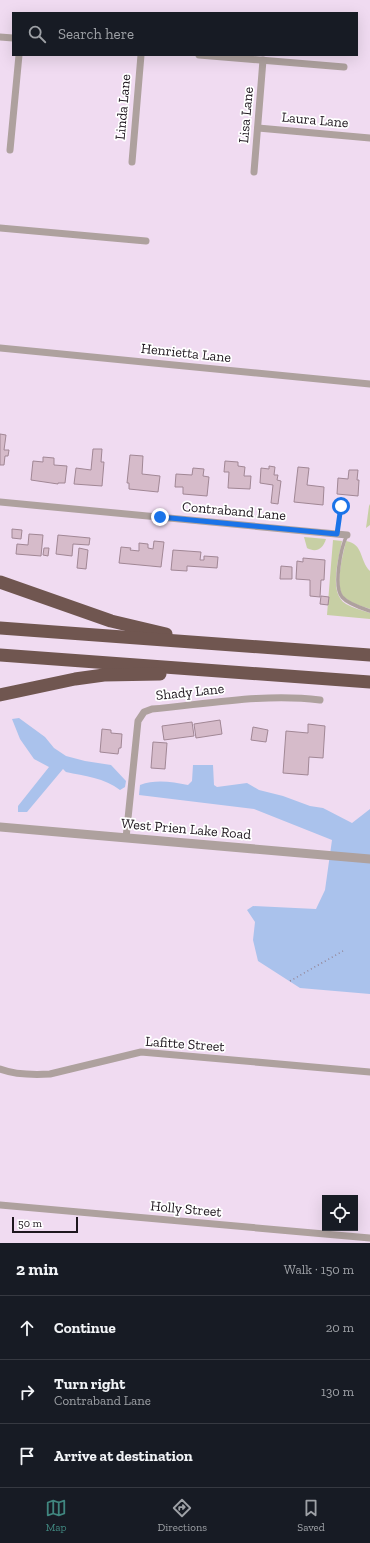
<!DOCTYPE html>
<meta charset="utf-8">
<style>
:root{--surface:#171b24;--page:#20242c;--text:#f1f3f6;--muted:#9ea1a6;--line:#363941;--accent:#40867f}
body{margin:0;font-family:"Zilla Slab",serif;background:var(--page);color:var(--text)}
.controls{position:absolute;right:12px;bottom:12px;display:grid;overflow:hidden;border-radius:0px;box-shadow:0 4px 16px #0002}
.controls button{width:36px;height:36px;display:grid;place-items:center;padding:0;border:0;border-bottom:1px solid var(--line);background:var(--surface);color:var(--text);font:20px sans-serif}
.scale{position:absolute;left:12px;bottom:10px;width:66px;box-sizing:border-box;padding-left:4px;border:2px solid #1e161e;border-top:0;font-size:11px;line-height:14px;white-space:nowrap;color:#1e161e;-webkit-text-stroke:3px #fff;paint-order:stroke}
.stop{position:absolute;width:12px;height:12px;margin:-9px;border:3px solid #1a73e8;border-radius:50%;background:#fff}
.stop.end{background:#1a73e8;border-color:#fff;box-shadow:0 1px 4px #0008}
.list{margin:0;padding:0;list-style:none}
h2{display:flex;justify-content:space-between;align-items:center;height:52px;margin:0;padding:0 16px;font-size:17px}
h2 small{font-size:13px;font-weight:400;color:var(--muted)}
.list li{display:grid;grid-template-columns:26px 1fr auto;gap:12px;align-items:center;box-sizing:border-box;height:64px;padding:0 16px;border-top:1px solid var(--line)}
.list b{display:block;font-size:15px;white-space:nowrap}
.list p{margin:0;font-size:13px;white-space:nowrap;color:var(--muted)}
.list em{font-size:13px;font-style:normal;color:var(--muted)}
.icon{flex:none;width:22px;height:22px;fill:none;stroke:currentColor;stroke-width:2;stroke-linecap:round;stroke-linejoin:round}
.map{position:relative;flex:none;width:370px;height:1243px;overflow:hidden}
.search{position:absolute;background:var(--surface);box-shadow:0 4px 16px #0002;left:12px;right:12px;top:12px;height:44px;display:flex;align-items:center;gap:10px;box-sizing:border-box;padding:0 14px;border-radius:0px;color:var(--muted);font-size:15px}
.sheet{height:244px;background:var(--surface)}
nav{display:flex;justify-content:space-around;align-items:center;box-sizing:border-box;height:56px;border-top:1px solid var(--line);background:var(--surface);font-size:11px;color:var(--muted)}
nav a{display:grid;justify-items:center;gap:2px}
nav .on{color:var(--accent)}
.map>svg:first-child{display:block}
.green{fill:#c7cfa4}
.water{fill:#aac2ec}
.building{fill:#d6bbca;stroke:#a18795}
.lines{fill:none;stroke-linecap:round;stroke-linejoin:round}
.path{stroke:#938494;stroke-width:1.5;stroke-dasharray:1 3;stroke-linecap:butt}
.service{stroke:#aea19e;stroke-width:3.5}
.minor{stroke:#aea19e;stroke-width:7}
.tertiary{stroke:#aea19e;stroke-width:9}
.motorway{stroke:#705650;stroke-width:13}
.route{stroke:#1a73e8;stroke-width:5}
.labels{text-anchor:middle;dominant-baseline:central;stroke-width:3.5;stroke-linejoin:round;paint-order:stroke}
.street-label{font-size:14px;fill:#1e161e;stroke:#fff}
</style>
<div class="map">
<svg width="370" height="1243" viewBox="0 0 370 1243">
<rect width="100%" height="100%" fill="#f0dbf1"/>
<g class="green">
<polygon points="370,504 370,525 366,528 369,506"/>
<path d="M304,537L326,539C323,549 316,553 307,548Z"/>
<path d="M333,540L342,541C339,558 328,593 346,604C353,608 362,610 370,613V619L327,615Z"/>
<path d="M346,541C364,544 359,560 370,571V609C361,606 351,603 344,597C334,587 343,554 346,541Z"/>
</g>
<g class="water">
<path d="M19,718L45,737L54,748L66,756L85,761L111,765L126,781L125,787L120,790C105,778 84,776 66,772L63,769L27,812H18V806L49,767L34,759L20,739L12,719Z"/>
<path d="M193,765H213L214,785L217,787L247,783L259,790L283,796L310,806L323,808L352,823L370,809V994L300,988L258,961L253,940L255,922L247,910L253,906L316,909L325,890L332,840L254,809L139,795L140,785C156,779 172,782 188,785L192,781Z"/>
</g>
<g class="building">
<polygon points="0,434 6,435 4,450 9,450 8,456 5,456 4,465 0,465"/>
<polygon points="93,449 102,449 101,462 104,462 102,486 74,484 76,468 91,470"/>
<polygon points="130,455 143,456 142,474 160,476 158,492 129,489 129,483 127,483"/>
<polygon points="43,457 54,458 54,465 67,466 65,483 58,483 58,484 31,480 33,461 43,462"/>
<polygon points="225,461 238,462 238,466 245,467 244,476 251,476 250,489 228,488 229,472 224,472"/>
<polygon points="269,466 275,467 274,475 278,475 277,480 281,481 278,504 271,503 273,485 260,483 261,468 269,469"/>
<polygon points="298,467 309,468 307,485 324,487 323,505 294,502"/>
<polygon points="193,468 204,469 203,476 209,477 207,496 183,494 183,487 175,487 176,474 192,475"/>
<polygon points="349,470 358,470 357,480 359,480 358,496 337,494 338,478 348,479"/>
<polygon points="12,529 22,530 21,539 12,538"/>
<polygon points="29,534 43,535 41,556 16,554 17,544 28,545"/>
<polygon points="58,535 90,538 89,545 73,544 72,556 56,554"/>
<polygon points="154,541 164,542 161,567 119,563 121,547 131,548 130,550 139,551 139,543 148,544 148,548 153,549"/>
<polygon points="44,548 49,548 48,556 43,555"/>
<polygon points="79,548 88,550 86,569 77,568"/>
<polygon points="173,550 201,552 200,560 204,560 204,556 218,557 217,568 187,566 187,571 171,570"/>
<polygon points="303,558 325,560 324,580 321,580 320,597 310,596 310,580 296,579 297,561 303,562"/>
<polygon points="281,566 292,567 292,579 280,579"/>
<polygon points="321,596 329,597 328,605 320,604"/>
<polygon points="220,720 222,734 196,738 194,724"/>
<polygon points="192,722 194,736 164,740 162,726"/>
<polygon points="308,724 325,726 323,758 309,757 308,775 283,773 286,731 308,733"/>
<polygon points="253,727 268,730 266,742 251,740"/>
<polygon points="102,729 111,730 111,733 122,734 121,748 119,748 118,754 100,752"/>
<polygon points="153,742 167,743 165,769 151,768"/>
</g>
<g class="lines">
<g class="path">
<polyline points="338,526 342,501"/>
<polyline points="290,981 343,951"/>
</g>
<path class="service" d="M347,535C341,547 333,586 342,597C348,604 361,608 370,611"/>
<g class="minor">
<polyline points="0,37 13,38"/>
<polyline points="199,55 344,67"/>
<polyline points="258,128 370,138"/>
<polyline points="10,150 19,55"/>
<polyline points="132,162 141,55"/>
<polyline points="254,172 263,60"/>
<polyline points="0,228 146,241"/>
<polyline points="0,348 370,384"/>
<polyline points="0,502 347,535"/>
<path d="M126,838L138,721L144,712L152,709C207,704 264,693 320,700"/>
<path d="M0,1069C16,1075 33,1075 50,1074L141,1052L370,1072"/>
<polyline points="0,1205 370,1238"/>
</g>
<polyline class="tertiary" points="0,827 370,859"/>
<g class="motorway">
<polyline points="0,582 111,621 166,634"/>
<polyline points="0,628 370,655"/>
<polyline points="0,655 370,682"/>
<polyline points="0,695 75,679 104,675 160,674"/>
</g>
</g>
<g class="lines">
<polyline class="route" points="160,517 337,534 341,506"/>
</g>
<g class="labels">
<g class="street-label">
<text transform="translate(123 107) rotate(-85)">Linda Lane</text>
<text transform="translate(246 115) rotate(-85)">Lisa Lane</text>
<text transform="translate(315 120) rotate(5)">Laura Lane</text>
<text transform="translate(186 353) rotate(6)">Henrietta Lane</text>
<text transform="translate(234 511) rotate(5)">Contraband Lane</text>
<text transform="translate(190 692) rotate(-6)">Shady Lane</text>
<text transform="translate(186 829) rotate(5)">West Prien Lake Road</text>
<text transform="translate(185 1044) rotate(4)">Lafitte Street</text>
<text transform="translate(186 1209) rotate(5)">Holly Street</text>
</g>
</g>
</svg>
<div class="controls">
<button><svg class="icon" aria-label="locate" viewBox="0 0 24 24"><circle cx="12" cy="12" r="6"/><path d="M12 2v4M12 18v4M2 12h4M18 12h4"/></svg></button>
</div>
<div class="scale">50 m</div>
<div class="stop" style="left:341px;top:506px"></div>
<div class="stop end" style="left:160px;top:517px"></div>
<div class="search"><svg class="icon" aria-label="search" viewBox="0 0 24 24"><circle cx="10" cy="10" r="6"/><path d="M15 15l6 6"/></svg>Search here</div>
</div>
<section class="sheet">
<h2>2 min<small>Walk · 150 m</small></h2>
<ul class="list">
<li><svg class="icon" aria-label="ahead" viewBox="0 0 24 24"><path d="M12 20V5M6 11l6-6 6 6"/></svg><div><b>Continue</b></div><em>20 m</em></li>
<li><svg class="icon" aria-label="right" viewBox="0 0 24 24"><path d="M7 20v-9h11M14 6l5 5-5 5"/></svg><div><b>Turn right</b><p>Contraband Lane</p></div><em>130 m</em></li>
<li><svg class="icon" aria-label="arrive" viewBox="0 0 24 24"><path d="M6 21V4h12l-3 4 3 4H6"/></svg><div><b>Arrive at destination</b></div></li>
</ul>
</section>
<nav>
<a class="on"><svg class="icon" aria-label="map" viewBox="0 0 24 24"><path d="M3 6l6-2 6 2 6-2v14l-6 2-6-2-6 2zM9 4v14M15 6v14"/></svg>Map</a>
<a><svg class="icon" aria-label="directions" viewBox="0 0 24 24"><path d="M12 3l9 9-9 9-9-9zM9 14v-3h6M13 9l2 2-2 2"/></svg>Directions</a>
<a><svg class="icon" aria-label="saved" viewBox="0 0 24 24"><path d="M7 4h10v16l-5-4-5 4z"/></svg>Saved</a>
</nav>
